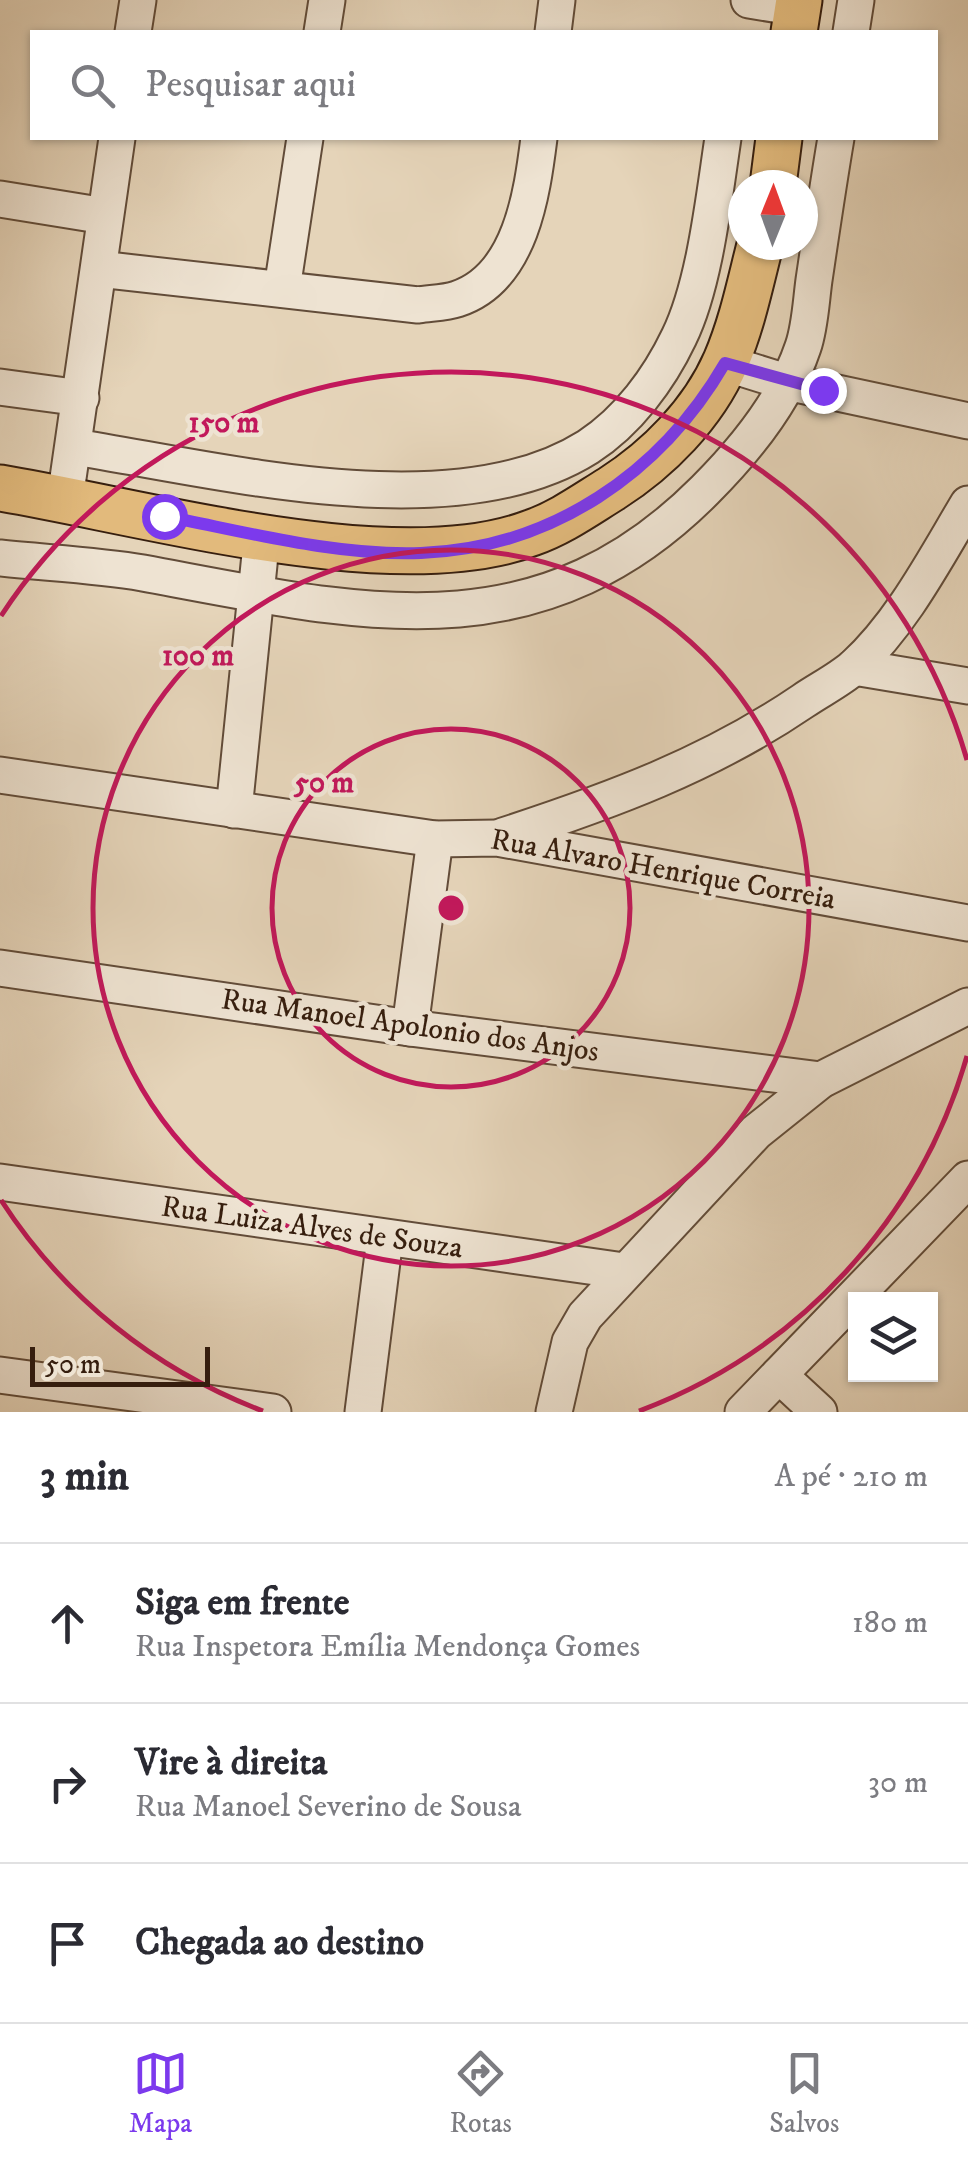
<!DOCTYPE html>
<html lang="pt">
<meta charset="utf-8">
<style>
:root{--surface:#fff;--page:#f2f2f3;--text:#2b2b33;--muted:#7c7c81;--line:#e1e1e2;--accent:#7c3aed}
body{margin:0;font-family:"IM FELL DW Pica",serif;background:var(--page);color:var(--text)}
.controls{position:absolute;right:30px;bottom:30px;display:grid;overflow:hidden;border-radius:0px;box-shadow:0 2px 8px #0004}
.controls button{width:90px;height:90px;display:grid;place-items:center;padding:0;border:0;border-bottom:2px solid var(--line);background:var(--surface);color:var(--text);font:50px sans-serif}
.compass{position:absolute;left:728px;top:170px;width:90px;height:90px;border-radius:50%;background:var(--surface);box-shadow:0 2px 8px #0004;rotate:1deg}
.scale{position:absolute;left:30px;bottom:25px;width:180px;box-sizing:border-box;padding-left:10px;border:5px solid #361e0e;border-top:0;font-size:28px;line-height:35px;white-space:nowrap;color:#361e0e;-webkit-text-stroke:8px #eee3d2;paint-order:stroke}
.stop{position:absolute;width:30px;height:30px;margin:-22px;border:8px solid #7c3aed;border-radius:50%;background:#fff}
.stop.end{background:#7c3aed;border-color:#fff;box-shadow:0 2px 10px #0008}
.list{margin:0;padding:0;list-style:none}
h2{display:flex;justify-content:space-between;align-items:center;height:130px;margin:0;padding:0 40px;font-size:42px}
h2 small{font-size:32px;font-weight:400;color:var(--muted)}
.list li{display:grid;grid-template-columns:65px 1fr auto;gap:30px;align-items:center;box-sizing:border-box;height:160px;padding:0 40px;border-top:2px solid var(--line)}
.list b{display:block;font-size:38px;white-space:nowrap}
.list p{margin:0;font-size:32px;white-space:nowrap;color:var(--muted)}
.list em{font-size:32px;font-style:normal;color:var(--muted)}
.icon{flex:none;width:55px;height:55px;fill:none;stroke:currentColor;stroke-width:2;stroke-linecap:round;stroke-linejoin:round}
.map{position:relative;flex:none;width:968px;height:1412px;overflow:hidden}
.search{position:absolute;background:var(--surface);box-shadow:0 2px 8px #0004;left:30px;right:30px;top:30px;height:110px;display:flex;align-items:center;gap:25px;box-sizing:border-box;padding:0 35px;border-radius:0px;color:var(--muted);font-size:38px}
.sheet{height:610px;background:var(--surface)}
nav{display:flex;justify-content:space-around;align-items:center;box-sizing:border-box;height:140px;border-top:2px solid var(--line);background:var(--surface);font-size:28px;color:var(--muted)}
nav a{display:grid;justify-items:center;gap:5px}
nav .on{color:var(--accent)}
.map>svg:first-child{display:block}
.lines{fill:none;stroke-linecap:round;stroke-linejoin:round}
.minor-casing{stroke:#624c39;stroke-width:39}
.major-casing{stroke:#361e0e;stroke-width:49}
.minor{stroke:#eee3d2;stroke-width:35}
.major{stroke:#e2ba7c;stroke-width:45}
.route{stroke:#7c3aed;stroke-width:12}
.ring{fill:none;stroke:#c2185b;stroke-width:5}
.labels{text-anchor:middle;dominant-baseline:central;stroke-width:9;stroke-linejoin:round;paint-order:stroke}
.street-label{font-size:30px;fill:#361e0e;stroke:#eee3d2}
.centre{fill:#c2185b;stroke:#eee3d2;stroke-width:5}
.ring-label{font-size:30px;text-anchor:middle;font-weight:bold;fill:#c2185b;stroke:#eee3d2;stroke-width:9;stroke-linejoin:round;paint-order:stroke}
</style>
<div class="map">
<svg width="968" height="1412" viewBox="0 0 968 1412">
<rect width="100%" height="100%" fill="#e5d4b9"/>
<filter id="stains"><feTurbulence type="fractalNoise" baseFrequency=".002" numOctaves="4"/><feColorMatrix values="0 0 0 0 .2 0 0 0 0 .09 0 0 0 0 .02 0 0 0 .5 -.17"/></filter>
<radialGradient id="worn" r=".72"><stop offset=".6" stop-color="#630" stop-opacity="0"/><stop offset="1" stop-color="#630" stop-opacity=".3"/></radialGradient>
<g class="lines">
<g class="minor-casing">
<g id="minor">
<polyline points="749,0 798,8"/>
<polyline points="133,32 138,0"/>
<polyline points="322,32 327,0"/>
<polyline points="553,32 557,0"/>
<polyline points="851,32 856,0"/>
<polyline points="0,199 105,216"/>
<path d="M99,269L418,305C430,303 445,303 457,299C521,278 532,193 539,138"/>
<polyline points="282,289 305,138"/>
<polyline points="725,363 786,382 968,421"/>
<polyline points="0,387 81,398"/>
<path d="M74,447C221,470 455,531 588,447C628,421 659,379 679,337C705,284 714,197 723,138"/>
<polyline points="65,499 117,138"/>
<path d="M0,558C47,563 96,565 143,573C355,612 535,661 705,490C744,451 785,401 803,347C810,327 811,302 814,280C821,233 828,185 836,138"/>
<polyline points="854,667 968,686"/>
<polyline points="0,775 435,839 497,838 968,923"/>
<polyline points="234,810 262,535"/>
<path d="M503,836C610,801 709,765 803,701C819,690 839,680 854,667C902,623 935,559 968,504"/>
<polyline points="0,968 410,1028 821,1080"/>
<polyline points="410,1028 435,839"/>
<polyline points="0,1182 624,1271"/>
<polyline points="0,1375 273,1412"/>
<polyline points="779,1375 819,1412"/>
<polyline points="363,1412 385,1238"/>
<polyline points="554,1412 570,1342 585,1316 756,1132 821,1080 968,1006"/>
<polyline points="743,1412 968,1179"/>
</g>
</g>
<g class="major-casing">
<g id="major">
<polyline points="794,32 799,0"/>
<polyline points="773,185 779,138"/>
<path d="M0,488C144,512 396,584 531,533C560,523 585,505 611,489C658,459 703,414 726,361C742,324 750,284 760,245"/>
</g>
</g>
<use href="#minor" class="minor"/>
<use href="#major" class="major"/>
</g>
<g class="lines">
<path class="route" d="M164,516C247,532 336,556 421,553C552,548 661,473 725,363L823,390"/>
</g>
<g class="ring">
<circle cx="451" cy="908" r="179"/>
<circle cx="451" cy="908" r="358"/>
<path d="M967 1056A537 537 0 0 1 639 1411M263 1411A537 537 0 0 1 1 1200M1 616A537 537 0 0 1 967 760"/>
</g>
<g class="labels">
<g class="street-label">
<text transform="translate(663 870) rotate(10)">Rua Alvaro Henrique Correia</text>
<text transform="translate(410 1026) rotate(8)">Rua Manoel Apolonio dos Anjos</text>
<text transform="translate(312 1228) rotate(8)">Rua Luiza Alves de Souza</text>
</g>
</g>
<circle cx="451" cy="908" r="15" class="centre"/>
<g class="ring-label">
<text x="224" y="432">150 m</text>
<text x="198" y="665">100 m</text>
<text x="324" y="792">50 m</text>
</g>
<rect width="100%" height="100%" filter="url(#stains)"/>
<rect width="100%" height="100%" fill="url(#worn)"/>
</svg>
<div class="controls">
<button><svg class="icon" aria-label="layers" viewBox="0 0 24 24"><path d="M12 4l9 5-9 5-9-5zM3 14l9 5 9-5"/></svg></button>
</div>
<svg class="compass" viewBox="-18 -18 36 36"><path d="M0-13l5 13h-10z" fill="#e53935"/><path d="M0 13l5-13h-10z" fill="#7c7c81"/></svg>
<div class="scale">50 m</div>
<div class="stop" style="left:164px;top:516px"></div>
<div class="stop end" style="left:823px;top:390px"></div>
<div class="search"><svg class="icon" aria-label="search" viewBox="0 0 24 24"><circle cx="10" cy="10" r="6"/><path d="M15 15l6 6"/></svg>Pesquisar aqui</div>
</div>
<section class="sheet">
<h2>3 min<small>A pé · 210 m</small></h2>
<ul class="list">
<li><svg class="icon" aria-label="ahead" viewBox="0 0 24 24"><path d="M12 20V5M6 11l6-6 6 6"/></svg><div><b>Siga em frente</b><p>Rua Inspetora Emília Mendonça Gomes</p></div><em>180 m</em></li>
<li><svg class="icon" aria-label="right" viewBox="0 0 24 24"><path d="M7 20v-9h11M14 6l5 5-5 5"/></svg><div><b>Vire à direita</b><p>Rua Manoel Severino de Sousa</p></div><em>30 m</em></li>
<li><svg class="icon" aria-label="arrive" viewBox="0 0 24 24"><path d="M6 21V4h12l-3 4 3 4H6"/></svg><div><b>Chegada ao destino</b></div></li>
</ul>
</section>
<nav>
<a class="on"><svg class="icon" aria-label="map" viewBox="0 0 24 24"><path d="M3 6l6-2 6 2 6-2v14l-6 2-6-2-6 2zM9 4v14M15 6v14"/></svg>Mapa</a>
<a><svg class="icon" aria-label="directions" viewBox="0 0 24 24"><path d="M12 3l9 9-9 9-9-9zM9 14v-3h6M13 9l2 2-2 2"/></svg>Rotas</a>
<a><svg class="icon" aria-label="saved" viewBox="0 0 24 24"><path d="M7 4h10v16l-5-4-5 4z"/></svg>Salvos</a>
</nav>
